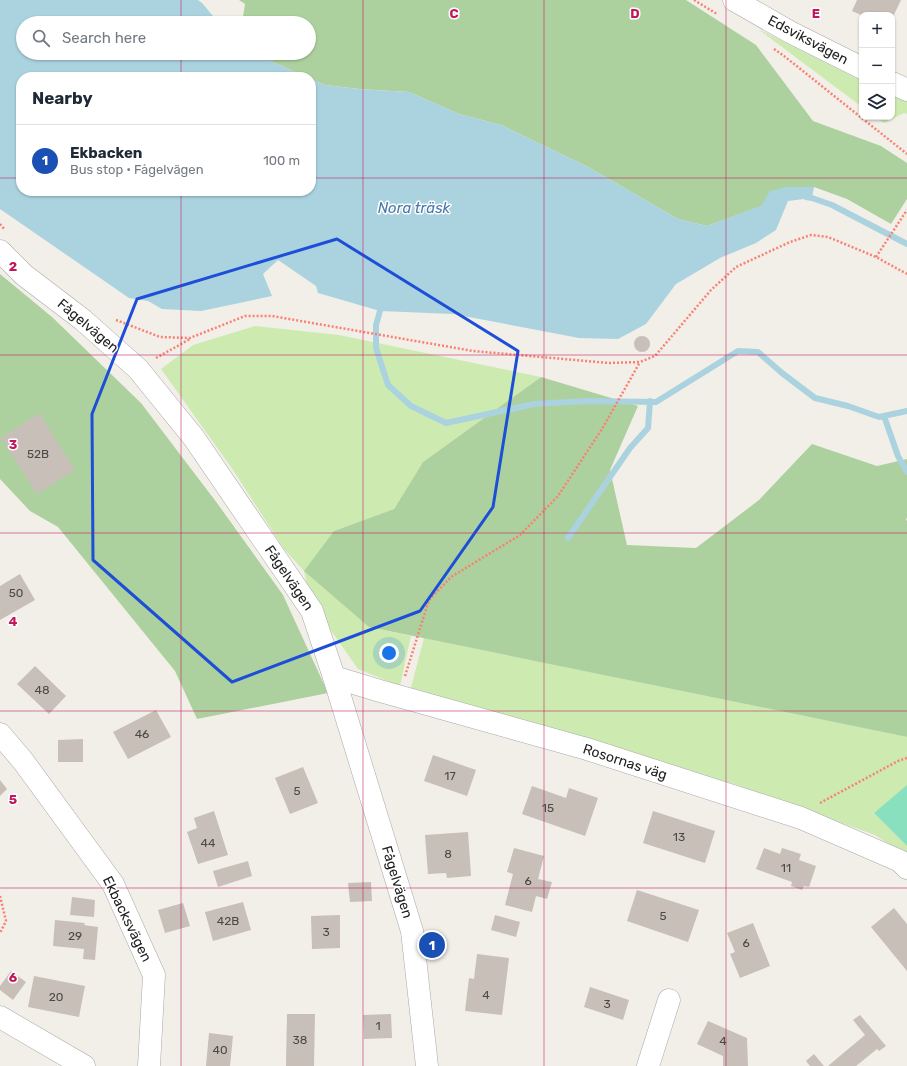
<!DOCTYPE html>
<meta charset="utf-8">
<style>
:root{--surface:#fff;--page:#f6f6f7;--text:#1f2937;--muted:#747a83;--line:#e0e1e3;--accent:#2563eb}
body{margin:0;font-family:Rubik,sans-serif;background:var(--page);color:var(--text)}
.controls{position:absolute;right:12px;top:12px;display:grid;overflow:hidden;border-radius:8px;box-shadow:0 1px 3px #0004}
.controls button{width:36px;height:36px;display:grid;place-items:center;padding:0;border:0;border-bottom:1px solid var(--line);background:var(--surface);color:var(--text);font:20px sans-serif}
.you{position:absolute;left:389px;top:653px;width:14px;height:14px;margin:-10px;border:3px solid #fff;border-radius:50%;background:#1a73e8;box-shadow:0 0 0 6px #1a73e833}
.badge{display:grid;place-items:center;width:26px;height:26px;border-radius:50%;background:var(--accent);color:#fff;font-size:13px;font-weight:700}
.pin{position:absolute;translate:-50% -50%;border:2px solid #fff;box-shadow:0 1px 4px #0006}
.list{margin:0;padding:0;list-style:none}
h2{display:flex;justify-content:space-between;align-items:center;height:52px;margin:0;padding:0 16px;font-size:17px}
h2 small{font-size:13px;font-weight:400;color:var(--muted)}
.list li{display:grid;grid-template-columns:26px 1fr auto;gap:12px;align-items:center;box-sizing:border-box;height:72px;padding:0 16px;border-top:1px solid var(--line)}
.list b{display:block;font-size:15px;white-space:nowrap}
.list p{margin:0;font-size:13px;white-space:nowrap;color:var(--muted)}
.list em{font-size:13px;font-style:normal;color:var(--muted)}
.icon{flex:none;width:22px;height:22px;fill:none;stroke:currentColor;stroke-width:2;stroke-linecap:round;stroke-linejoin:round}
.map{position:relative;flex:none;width:907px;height:1066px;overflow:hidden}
.search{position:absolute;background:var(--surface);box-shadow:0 1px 3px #0004;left:16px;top:16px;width:300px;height:44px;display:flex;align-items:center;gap:10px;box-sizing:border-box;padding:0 14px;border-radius:22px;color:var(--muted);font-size:15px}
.panel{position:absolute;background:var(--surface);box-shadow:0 1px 3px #0004;left:16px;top:72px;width:300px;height:124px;border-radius:16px}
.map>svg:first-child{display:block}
.grass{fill:#cdebb0}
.forest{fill:#add19e}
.pitch{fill:#88e0be}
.water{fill:#aad3df}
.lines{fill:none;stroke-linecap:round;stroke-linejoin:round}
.stream{stroke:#aad3df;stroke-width:6}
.building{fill:#c7bfb8}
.minor-casing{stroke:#a9a9a9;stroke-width:23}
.path{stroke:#fa8072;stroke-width:2.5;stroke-dasharray:2 2;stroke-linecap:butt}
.minor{stroke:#fff;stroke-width:22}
.marked{fill:none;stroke:#1d4ed8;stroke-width:3;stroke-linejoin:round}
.grid{fill:none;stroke:#c2185b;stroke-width:1;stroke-opacity:0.55}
.labels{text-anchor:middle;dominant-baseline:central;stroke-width:3;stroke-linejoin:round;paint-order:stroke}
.number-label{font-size:12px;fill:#4b4948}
.street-label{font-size:14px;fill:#222;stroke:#fff}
.water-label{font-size:15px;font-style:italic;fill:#4a7aab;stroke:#fff}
.grid-label{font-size:13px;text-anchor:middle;font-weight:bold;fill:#c2185b;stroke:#fff;stroke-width:3;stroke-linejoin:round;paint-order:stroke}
</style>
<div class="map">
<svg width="907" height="1066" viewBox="0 0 907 1066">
<rect width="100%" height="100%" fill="#f2efe9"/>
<g class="grass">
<polygon points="758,29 862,81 862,107"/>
<polygon points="892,95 907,101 907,114 904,113 884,123 876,117 892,117"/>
<polygon points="255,326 339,335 541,377 423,462 394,509 334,531 369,627 411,636 400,686 358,669 332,632 309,594 304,571 284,549 233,470 161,369 193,345"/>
<polygon points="424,638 907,737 907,787 874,813 907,846 907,856 875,835 734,784 410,691"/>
</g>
<g class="forest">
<polygon points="239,0 686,0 756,45 813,121 881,146 907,163 907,199 891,224 847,199 814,187 707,226 678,219 588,167 501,125 459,114 409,92 359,89 325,85 311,79 311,77 307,77 252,53 309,53 309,23 242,23 245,4"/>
<polygon points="0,274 52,317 141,403 217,503 283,595 328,693 197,719 175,671 58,527 30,511 0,479"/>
<polygon points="541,377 638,406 610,470 627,545 696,548 759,500 812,444 877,466 907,459 907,518 906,519 907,521 907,737 369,627 304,571 334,531 394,509 423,462"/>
</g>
<polygon class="pitch" points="907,785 907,846 874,813"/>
<polygon class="water" points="0,0 198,0 202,3 219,23 23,23 23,53 252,53 307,77 21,77 21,191 311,191 311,79 325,85 359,89 409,92 459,114 501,125 588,167 678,219 707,226 761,206 770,191 787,187 814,187 812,198 788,201 776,230 756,243 720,258 676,284 646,324 618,339 579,338 453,314 380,311 318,293 316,286 278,260 263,274 272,296 201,311 162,309 148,301 129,298 0,209"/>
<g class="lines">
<g class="stream">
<polyline points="806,197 812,198 832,205 907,244"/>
<polyline points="380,311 376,325 376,348 388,385 411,406 446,423 534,404 586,401 656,402 738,351 758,352 782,373 815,398 848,406 879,417 907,411"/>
<polyline points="884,416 898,456 907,472"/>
<polyline points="568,538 630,448 648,428 650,401"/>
</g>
</g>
<g class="building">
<polygon points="857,0 901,0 892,19 892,15 861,15 852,11"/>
<circle cx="642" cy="344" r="8"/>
<polygon points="39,413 75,470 37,494 1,438"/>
<polygon points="20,574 35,600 0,620 0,586"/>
<polygon points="35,666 66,696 49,714 17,684"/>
<polygon points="156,710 171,737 128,759 113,732"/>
<polygon points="83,739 83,762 58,762 58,740"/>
<polygon points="433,755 476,770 467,796 424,781"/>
<polygon points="303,767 318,803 290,814 275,778"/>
<polygon points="0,780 7,789 0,796"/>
<polygon points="532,786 566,798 569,788 598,798 585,836 522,814"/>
<polygon points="214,811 228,855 198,864 187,832 197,828 194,818"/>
<polygon points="653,811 715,831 705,863 643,843"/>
<polygon points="468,832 471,876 447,878 446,873 428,874 425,835"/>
<polygon points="514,848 544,856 538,879 552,882 547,899 536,896 532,912 505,905 513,874 507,872"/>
<polygon points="764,848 780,854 782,848 801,854 799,860 816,866 809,887 804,886 802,890 791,886 792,882 756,869"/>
<polygon points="248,861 252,876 218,887 213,871"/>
<polygon points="371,882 372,901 350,902 348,883"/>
<polygon points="637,890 699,910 688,942 627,921"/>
<polygon points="72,897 95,900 94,917 70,915"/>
<polygon points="243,902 251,930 213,941 205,912"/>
<polygon points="183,903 190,926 165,933 158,910"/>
<polygon points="894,908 907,924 907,971 871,927"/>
<polygon points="340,915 340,948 312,949 311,916"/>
<polygon points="495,915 520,922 516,937 491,930"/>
<polygon points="55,920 85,923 84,925 98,927 95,960 83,959 84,949 53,946"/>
<polygon points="753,923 770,966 740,978 730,954 735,952 727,933"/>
<polygon points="477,954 509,958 502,1015 465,1011 469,978 474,979"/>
<polygon points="11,971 26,982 13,1000 0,990 0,986"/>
<polygon points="34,976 85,986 79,1017 28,1007"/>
<polygon points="590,987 629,1000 623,1020 584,1007"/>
<polygon points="287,1014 315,1014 314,1066 286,1066"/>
<polygon points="391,1014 392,1038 364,1039 363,1015"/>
<polygon points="860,1015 886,1046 879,1051 877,1049 856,1066 828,1066 865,1035 853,1020"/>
<polygon points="708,1021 747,1038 748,1066 723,1066 723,1056 697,1044"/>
<polygon points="209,1033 233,1036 230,1066 206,1066"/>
<polygon points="814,1054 824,1066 810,1066 806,1061"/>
</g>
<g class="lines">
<g class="minor-casing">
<g id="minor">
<polyline points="734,0 790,32 862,68"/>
<polyline points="892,83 907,90"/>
<polyline points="0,251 24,275 83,320 138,369 194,438 312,611 334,677 412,931 427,1066"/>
<polyline points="334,677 380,691 587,749 801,818 900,861 907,868"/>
<polyline points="0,734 23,761 113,884 154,975 149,1066"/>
<polyline points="0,1017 84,1066"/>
<polyline points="648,1066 669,1000"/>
</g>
</g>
<g class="path">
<polyline points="694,0 717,14"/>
<polyline points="774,49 784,56 907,154"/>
<polyline points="0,224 5,230"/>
<polyline points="876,257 907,210"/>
<polyline points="116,320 160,337 190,338 245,316 272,316 473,351 609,363 640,362 655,356 711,290 736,267 790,242 811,235 828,237 876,257 907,274"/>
<polyline points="156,358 190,339"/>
<polyline points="405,676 429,600 451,577 520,535 558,496 602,429 640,362"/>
<polyline points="820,803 898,761 907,758"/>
<polyline points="0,896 6,921 0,933"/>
</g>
<use href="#minor" class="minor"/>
</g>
<path class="marked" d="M337,239L518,351L493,507L420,611L232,682L93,560L92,414L137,299Z"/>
<path class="grid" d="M181,0V23M363,0V1066M544,0V1066M726,0V1066M181,53V77M0,178H21M311,178H907M181,191V1066M0,355H907M0,533H907M0,711H907M0,888H907"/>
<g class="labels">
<g class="number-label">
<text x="38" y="454">52B</text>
<text x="16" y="593">50</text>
<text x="42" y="690">48</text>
<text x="142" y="734">46</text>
<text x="450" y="776">17</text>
<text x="297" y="791">5</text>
<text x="548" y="808">15</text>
<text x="679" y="837">13</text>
<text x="208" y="843">44</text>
<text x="448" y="854">8</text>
<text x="786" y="868">11</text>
<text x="528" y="881">6</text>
<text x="663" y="916">5</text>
<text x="228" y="921">42B</text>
<text x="326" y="932">3</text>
<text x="75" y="936">29</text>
<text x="746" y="943">6</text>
<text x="486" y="995">4</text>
<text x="56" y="997">20</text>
<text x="607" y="1004">3</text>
<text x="378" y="1026">1</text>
<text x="300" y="1040">38</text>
<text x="723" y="1041">4</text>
<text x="220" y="1050">40</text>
</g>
<g class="street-label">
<text transform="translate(808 40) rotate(28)">Edsviksvägen</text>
<text transform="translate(88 326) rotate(40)">Fågelvägen</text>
<text transform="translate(289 578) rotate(56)">Fågelvägen</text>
<text transform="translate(625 762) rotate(18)">Rosornas väg</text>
<text transform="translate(397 882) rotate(73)">Fågelvägen</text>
<text transform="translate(127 919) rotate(64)">Ekbacksvägen</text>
</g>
<g class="water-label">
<text x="414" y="208">Nora träsk</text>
</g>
</g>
<g class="grid-label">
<text x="454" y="18">C</text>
<text x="635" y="18">D</text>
<text x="816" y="18">E</text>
<text x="13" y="271">2</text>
<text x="13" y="449">3</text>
<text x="13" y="626">4</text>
<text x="13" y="804">5</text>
<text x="13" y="982">6</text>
</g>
</svg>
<div class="controls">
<button>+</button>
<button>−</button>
<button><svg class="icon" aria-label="layers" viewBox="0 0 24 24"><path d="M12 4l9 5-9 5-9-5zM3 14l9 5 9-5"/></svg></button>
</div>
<div class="you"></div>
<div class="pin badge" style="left:432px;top:945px;background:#1a4fb4">1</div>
<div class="search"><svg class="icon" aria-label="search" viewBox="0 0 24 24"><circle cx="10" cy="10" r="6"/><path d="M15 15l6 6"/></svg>Search here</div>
<section class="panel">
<h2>Nearby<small></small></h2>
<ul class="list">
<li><span class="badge" style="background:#1a4fb4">1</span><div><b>Ekbacken</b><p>Bus stop · Fågelvägen</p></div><em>100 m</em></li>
</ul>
</section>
</div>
